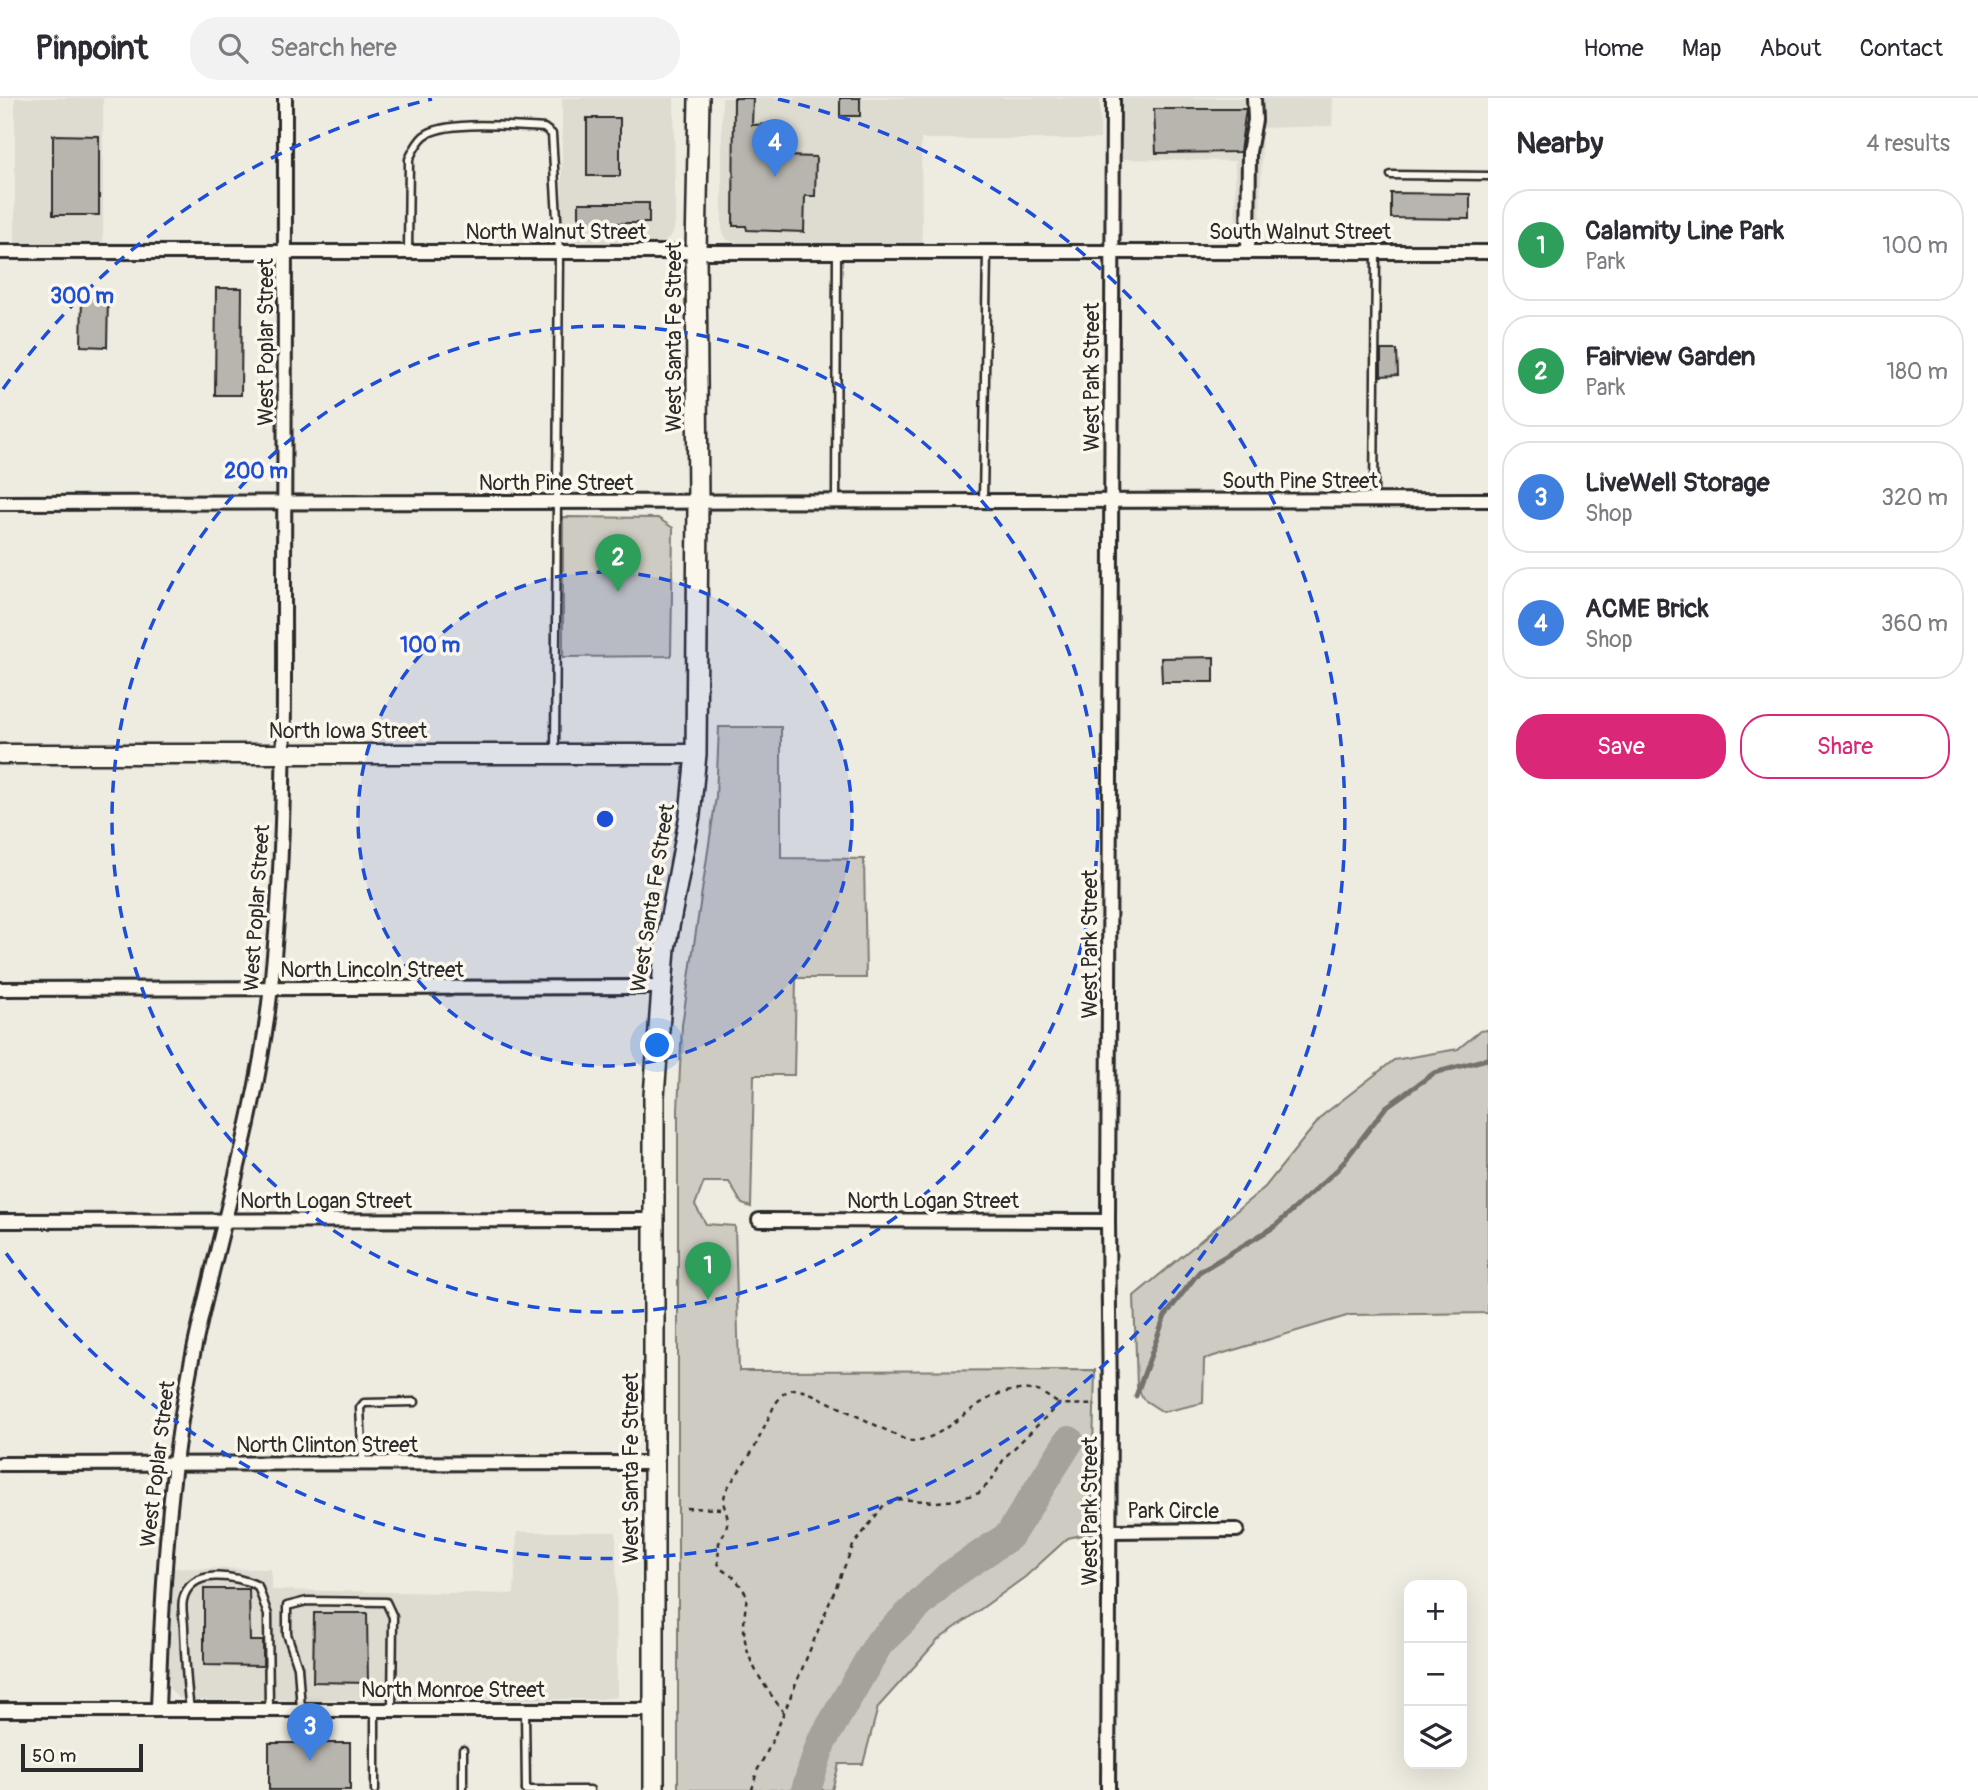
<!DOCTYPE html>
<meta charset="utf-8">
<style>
:root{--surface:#fff;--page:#f2f2f3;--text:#2b2b33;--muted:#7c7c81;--line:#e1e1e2;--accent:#db2777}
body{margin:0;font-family:Pangolin,sans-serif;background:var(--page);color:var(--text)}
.controls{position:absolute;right:21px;bottom:21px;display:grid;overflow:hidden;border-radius:14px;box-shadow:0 7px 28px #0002}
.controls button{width:63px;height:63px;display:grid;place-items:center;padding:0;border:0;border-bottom:2px solid var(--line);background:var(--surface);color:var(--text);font:35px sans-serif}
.scale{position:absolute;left:21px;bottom:18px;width:122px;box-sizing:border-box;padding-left:7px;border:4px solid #2b2b2b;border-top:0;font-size:19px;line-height:24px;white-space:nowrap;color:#2b2b2b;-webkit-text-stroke:5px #fbf7ec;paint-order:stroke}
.you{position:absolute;left:658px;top:948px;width:24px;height:24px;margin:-18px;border:5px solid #fff;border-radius:50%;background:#1a73e8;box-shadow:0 0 0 10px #1a73e833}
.badge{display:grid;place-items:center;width:46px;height:46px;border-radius:50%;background:var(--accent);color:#fff;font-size:23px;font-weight:700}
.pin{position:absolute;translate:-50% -58px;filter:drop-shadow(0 2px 4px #0008)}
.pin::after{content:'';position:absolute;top:37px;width:24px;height:21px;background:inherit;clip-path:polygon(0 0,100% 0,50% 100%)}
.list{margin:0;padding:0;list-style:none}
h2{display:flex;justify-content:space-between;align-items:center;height:91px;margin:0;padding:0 28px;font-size:30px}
h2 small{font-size:23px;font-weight:400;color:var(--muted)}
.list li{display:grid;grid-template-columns:46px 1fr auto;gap:21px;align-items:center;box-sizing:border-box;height:112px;margin:0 14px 14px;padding:0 14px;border:2px solid var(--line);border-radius:28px}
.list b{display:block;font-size:26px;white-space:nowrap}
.list p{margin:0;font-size:23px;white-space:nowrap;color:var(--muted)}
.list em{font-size:23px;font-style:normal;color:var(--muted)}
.actions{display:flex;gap:14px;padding:21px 28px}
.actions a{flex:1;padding:16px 0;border:2px solid var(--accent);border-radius:28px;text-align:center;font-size:24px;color:var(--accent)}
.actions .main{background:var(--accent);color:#fff}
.icon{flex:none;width:38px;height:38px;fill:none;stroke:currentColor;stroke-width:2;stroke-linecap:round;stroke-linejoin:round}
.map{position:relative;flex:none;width:1488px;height:1692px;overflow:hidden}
header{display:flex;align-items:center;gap:42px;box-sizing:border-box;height:98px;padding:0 35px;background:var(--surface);border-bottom:2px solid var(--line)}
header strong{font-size:33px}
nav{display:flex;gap:38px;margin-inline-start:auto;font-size:24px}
.search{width:490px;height:63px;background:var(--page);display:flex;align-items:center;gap:18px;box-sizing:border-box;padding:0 24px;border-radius:28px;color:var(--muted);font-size:26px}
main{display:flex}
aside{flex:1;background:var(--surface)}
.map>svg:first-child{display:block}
.built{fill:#dedbd1}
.green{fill:#cecbc2;stroke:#7c7b76;stroke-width:2}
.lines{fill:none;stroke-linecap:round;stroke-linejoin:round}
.stream{stroke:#74726e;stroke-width:5}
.river{stroke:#a4a29a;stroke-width:30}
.building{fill:#b8b5ae;stroke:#2b2b2b;stroke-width:2}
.lane-casing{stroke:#2b2b2b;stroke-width:11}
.street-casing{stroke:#2b2b2b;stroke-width:18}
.secondary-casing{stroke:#2b2b2b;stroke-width:23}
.primary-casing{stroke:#2b2b2b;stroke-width:24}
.path{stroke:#2b2b2b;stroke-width:2.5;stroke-dasharray:5 5;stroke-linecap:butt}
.lane{stroke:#fbf7ec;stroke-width:6}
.street{stroke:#fbf7ec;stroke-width:12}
.secondary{stroke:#fbf7ec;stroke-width:18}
.primary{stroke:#fbf7ec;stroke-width:19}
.ring{fill:none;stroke:#1d4ed8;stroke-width:3.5;stroke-dasharray:12 9}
.labels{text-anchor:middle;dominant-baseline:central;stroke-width:7;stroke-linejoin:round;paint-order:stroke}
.street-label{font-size:21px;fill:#2b2b2b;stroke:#fbf7ec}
.centre{fill:#1d4ed8;stroke:#fbf7ec;stroke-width:3.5}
.ring-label{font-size:21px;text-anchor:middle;font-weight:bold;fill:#1d4ed8;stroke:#fbf7ec;stroke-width:7;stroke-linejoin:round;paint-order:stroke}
</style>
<header>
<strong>Pinpoint</strong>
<div class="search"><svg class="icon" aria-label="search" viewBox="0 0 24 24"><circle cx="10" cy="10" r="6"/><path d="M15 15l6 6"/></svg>Search here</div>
<nav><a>Home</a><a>Map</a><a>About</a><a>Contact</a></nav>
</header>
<main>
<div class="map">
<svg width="1488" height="1692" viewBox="0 0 1488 1692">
<rect width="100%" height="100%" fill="#eeebe0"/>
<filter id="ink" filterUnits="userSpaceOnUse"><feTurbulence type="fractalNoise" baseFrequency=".0143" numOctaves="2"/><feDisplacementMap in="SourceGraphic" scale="14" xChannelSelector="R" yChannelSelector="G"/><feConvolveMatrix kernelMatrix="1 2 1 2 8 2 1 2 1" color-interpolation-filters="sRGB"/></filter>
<g filter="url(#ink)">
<g class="built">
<rect x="15" y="0" width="88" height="147"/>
<polygon points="562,0 674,0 675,125 673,135 665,144 653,146 562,146"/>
<polygon points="722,0 1100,0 1100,41 921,41 922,145 739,145 727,142 722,132"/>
<polygon points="1121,0 1333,0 1332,28 1262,30 1260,144 1236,144 1235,63 1121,61"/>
<polygon points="517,1434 616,1434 617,1599 601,1601 185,1602 177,1599 169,1590 167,1576 172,1470 271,1471 271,1492 514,1496"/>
</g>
<g class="green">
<polygon points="563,419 658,420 673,430 671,558 563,559"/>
<polygon points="719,629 781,629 781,760 864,761 866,880 796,880 794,977 754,977 751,1109 742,1106 729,1084 704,1084 695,1107 706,1126 735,1128 739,1273 1095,1272 1091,1432 1096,1434 1068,1440 1025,1479 938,1542 878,1609 863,1666 839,1666 832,1692 678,1692 678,1012 682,927 716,699"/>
<polygon points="1488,932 1488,1215 1350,1217 1204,1261 1203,1305 1163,1314 1143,1301 1137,1288 1134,1198 1265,1089 1323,1017 1394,962 1458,951 1480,933"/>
</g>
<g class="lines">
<polyline class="stream" points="1136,1298 1165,1218 1199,1174 1274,1129 1339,1070 1386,1009 1434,975 1487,961"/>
<polyline class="river" points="806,1692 821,1645 879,1545 948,1479 1009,1438 1069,1343"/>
</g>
<g class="building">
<polygon points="734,0 753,0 752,27 773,26 785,43 785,58 816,59 815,98 805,98 804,134 747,132 746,128 733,128"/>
<rect x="840" y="0" width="20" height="18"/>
<polygon points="1154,11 1246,11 1240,54 1156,55"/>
<rect x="587" y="20" width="33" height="58"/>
<polygon points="53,37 99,38 99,117 53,117"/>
<polygon points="1391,95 1470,96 1470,121 1391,120"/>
<rect x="579" y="105" width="70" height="20"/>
<polygon points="216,190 242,190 241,297 215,297"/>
<polygon points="82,200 108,200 107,249 81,248"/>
<polygon points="1381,252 1397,252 1398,277 1381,278"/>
<polygon points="1214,559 1214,584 1162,584 1161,560"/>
<polygon points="204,1491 249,1491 250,1543 263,1543 263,1568 204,1567"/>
<polygon points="314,1515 367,1515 368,1585 313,1584"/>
<rect x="269" y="1645" width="81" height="47"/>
</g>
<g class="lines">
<g class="lane-casing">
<g id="lane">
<polyline points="1391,77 1488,78"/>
<path d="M408,154L409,61C413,53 417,44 424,38C445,21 517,29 544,30L552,36L559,154L555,653"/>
<polyline points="983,403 987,154"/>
<polyline points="1374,403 1376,153"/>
<polyline points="836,404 837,154"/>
<polyline points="363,1366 360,1310 364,1305 415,1304"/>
<path d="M190,1611C186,1584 185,1557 184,1530C184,1521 181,1510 183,1502C190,1469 236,1477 258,1488L268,1517L269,1611"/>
<polyline points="301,1611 298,1569 287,1536 287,1508 307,1503 386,1504 393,1519 392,1611"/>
<polyline points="375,1611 375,1692"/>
<polyline points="525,1612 526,1692"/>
<polyline points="463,1692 463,1652"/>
<polyline points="526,1692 590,1692"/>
</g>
</g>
<g class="street-casing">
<g id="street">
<polyline points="1248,152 1249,54 1255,22 1254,0"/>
<polyline points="0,154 1488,154"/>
<polyline points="0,405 1488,402"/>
<polyline points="0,891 661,889"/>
<polyline points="759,1122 1108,1123"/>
<polyline points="0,1123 652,1122"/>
<polyline points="0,1366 653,1365"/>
<polyline points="1109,1433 1237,1432"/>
<path d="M158,1611C162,1497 168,1383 190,1271C215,1146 256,1024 270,897C286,758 284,620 284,481C284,321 286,160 285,0"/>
<polyline points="0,1612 654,1612"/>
<polyline points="1108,1692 1110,1307 1108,1123 1113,0"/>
</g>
</g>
<g class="secondary-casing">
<polyline id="secondary" points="0,656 696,656"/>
</g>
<g class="primary-casing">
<polyline id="primary" points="654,1692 654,998 665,850 690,717 696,656 698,404 696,154 699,0"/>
</g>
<g class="path">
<polyline points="686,1410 724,1411"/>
<path d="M784,1615C770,1595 751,1571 746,1547C742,1531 745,1514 747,1497L735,1480L721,1471L718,1465L719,1445L726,1432L728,1421L723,1404L726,1392L754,1351L775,1306L784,1295L794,1291L808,1294L908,1343C949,1345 972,1294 1019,1292C1026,1291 1034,1292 1041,1294C1047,1298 1053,1302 1059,1306"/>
<polyline points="752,1692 757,1673 771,1646 853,1448 884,1407 899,1401 936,1404 956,1402 979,1395 991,1383 1005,1359 1059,1306 1096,1307"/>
</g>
<use href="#lane" class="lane"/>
<use href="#street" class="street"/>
<use href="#secondary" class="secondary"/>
<use href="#primary" class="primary"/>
</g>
</g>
<circle cx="605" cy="721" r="247" fill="#1d4ed8" fill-opacity=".12"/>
<g class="ring">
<circle cx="605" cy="721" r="247"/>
<circle cx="605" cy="721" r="493"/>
<path d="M3 291A740 740 0 0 1 432 1M778 1A740 740 0 1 1 3 1151"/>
</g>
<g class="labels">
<g class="street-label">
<text x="556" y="134">North Walnut Street</text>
<text x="1300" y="134">South Walnut Street</text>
<text transform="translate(674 239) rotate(-90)">West Santa Fe Street</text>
<text transform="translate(266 244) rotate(-90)">West Poplar Street</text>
<text transform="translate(1092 279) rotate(-90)">West Park Street</text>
<text x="1300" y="383">South Pine Street</text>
<text x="556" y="385">North Pine Street</text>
<text x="348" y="633">North Iowa Street</text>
<text transform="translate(653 800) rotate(-81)">West Santa Fe Street</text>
<text transform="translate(257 810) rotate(-86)">West Poplar Street</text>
<text transform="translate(1090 846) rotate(-90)">West Park Street</text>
<text x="372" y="872">North Lincoln Street</text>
<text x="326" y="1103">North Logan Street</text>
<text x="933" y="1103">North Logan Street</text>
<text x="327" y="1347">North Clinton Street</text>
<text transform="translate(158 1366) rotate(-83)">West Poplar Street</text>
<text transform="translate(631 1370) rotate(-90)">West Santa Fe Street</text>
<text transform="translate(1090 1413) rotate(-90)">West Park Street</text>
<text x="1173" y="1413">Park Circle</text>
<text x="453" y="1592">North Monroe Street</text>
</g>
</g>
<circle cx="605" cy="721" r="10" class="centre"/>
<g class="ring-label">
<text x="82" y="205">300 m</text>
<text x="256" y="380">200 m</text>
<text x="430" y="554">100 m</text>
</g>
</svg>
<div class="controls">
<button>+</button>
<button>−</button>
<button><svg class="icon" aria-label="layers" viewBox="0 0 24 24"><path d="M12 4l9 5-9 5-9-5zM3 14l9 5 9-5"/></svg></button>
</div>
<div class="scale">50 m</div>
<div class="you"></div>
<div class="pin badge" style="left:708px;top:1202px;background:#2e9e5b">1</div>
<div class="pin badge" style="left:618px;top:494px;background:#2e9e5b">2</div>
<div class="pin badge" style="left:310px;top:1663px;background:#3f7fe0">3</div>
<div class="pin badge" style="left:775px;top:79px;background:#3f7fe0">4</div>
</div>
<aside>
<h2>Nearby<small>4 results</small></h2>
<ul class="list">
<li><span class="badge" style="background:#2e9e5b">1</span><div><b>Calamity Line Park</b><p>Park</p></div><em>100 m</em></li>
<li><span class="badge" style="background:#2e9e5b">2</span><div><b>Fairview Garden</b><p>Park</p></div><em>180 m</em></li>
<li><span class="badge" style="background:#3f7fe0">3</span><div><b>LiveWell Storage</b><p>Shop</p></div><em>320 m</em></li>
<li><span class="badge" style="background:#3f7fe0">4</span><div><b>ACME Brick</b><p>Shop</p></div><em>360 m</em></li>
</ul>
<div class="actions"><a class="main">Save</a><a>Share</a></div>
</aside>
</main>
